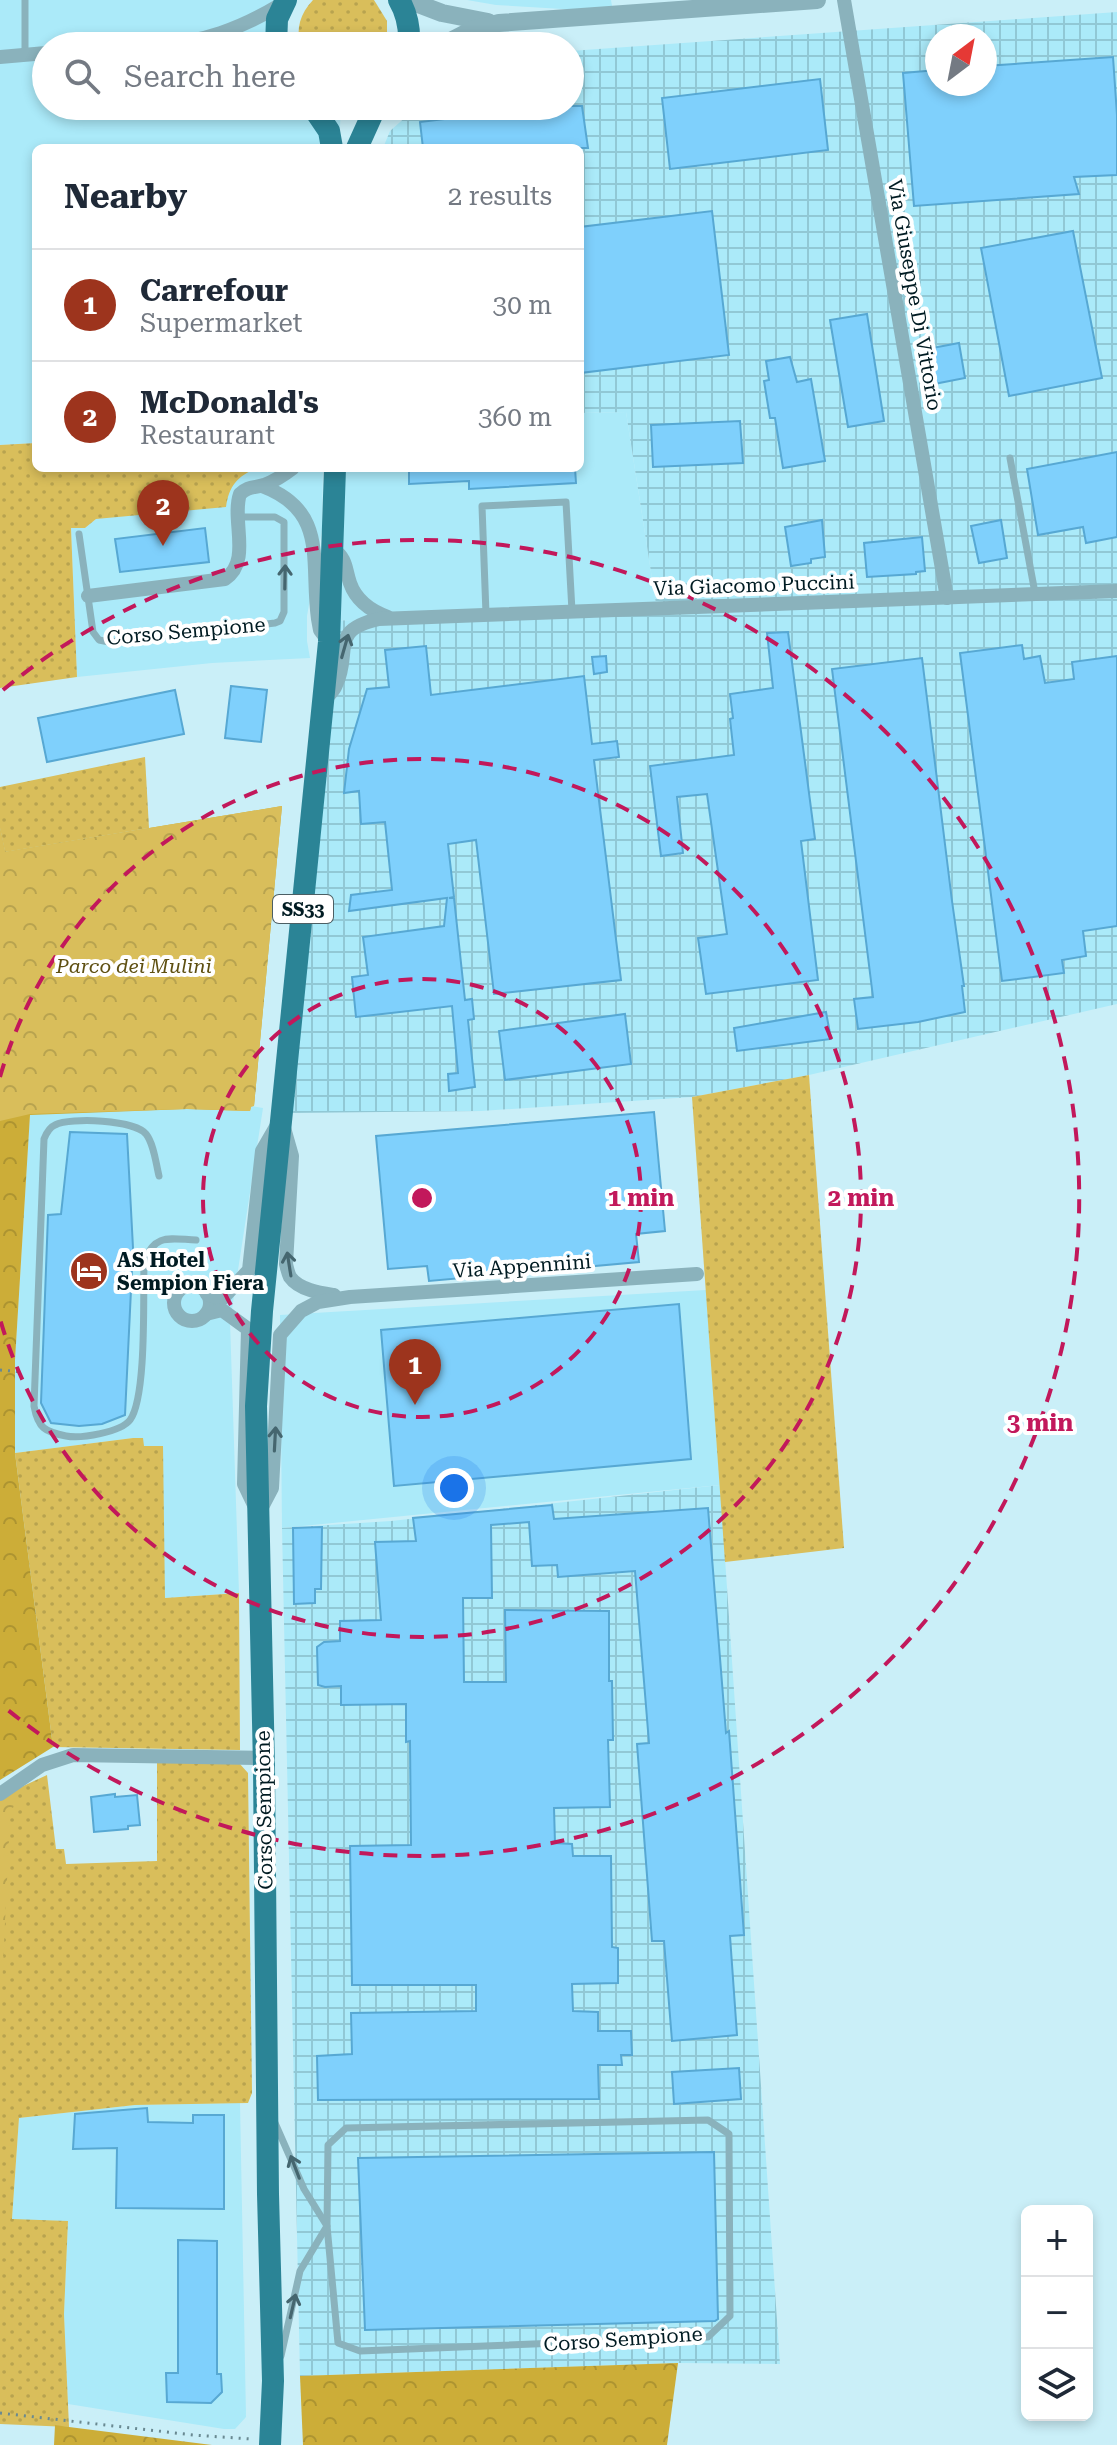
<!DOCTYPE html>
<meta charset="utf-8">
<style>
:root{--surface:#fff;--page:#f2f2f3;--text:#1f2937;--muted:#747a83;--line:#e0e1e3;--accent:#9d341d}
body{margin:0;font-family:"Roboto Serif",serif;background:var(--page);color:var(--text)}
.controls{position:absolute;right:24px;bottom:24px;display:grid;overflow:hidden;border-radius:12px;box-shadow:0 4px 12px #0003}
.controls button{width:72px;height:72px;display:grid;place-items:center;padding:0;border:0;border-bottom:2px solid var(--line);background:var(--surface);color:var(--text);font:40px sans-serif}
.compass{position:absolute;left:925px;top:24px;width:72px;height:72px;border-radius:50%;background:var(--surface);box-shadow:0 4px 12px #0003;rotate:32deg}
.you{position:absolute;left:454px;top:1488px;width:28px;height:28px;margin:-20px;border:6px solid #fff;border-radius:50%;background:#1a73e8;box-shadow:0 0 0 12px #1a73e833}
.badge{display:grid;place-items:center;width:52px;height:52px;border-radius:50%;background:var(--accent);color:#fff;font-size:26px;font-weight:700}
.pin{position:absolute;translate:-50% -66px;filter:drop-shadow(0 2px 4px #0008)}
.pin::after{content:'';position:absolute;top:42px;width:28px;height:24px;background:inherit;clip-path:polygon(0 0,100% 0,50% 100%)}
.list{margin:0;padding:0;list-style:none}
h2{display:flex;justify-content:space-between;align-items:center;height:104px;margin:0;padding:0 32px;font-size:34px}
h2 small{font-size:26px;font-weight:400;color:var(--muted)}
.list li{display:grid;grid-template-columns:52px 1fr auto;gap:24px;align-items:center;box-sizing:border-box;height:112px;padding:0 32px;border-top:2px solid var(--line)}
.list b{display:block;font-size:30px;white-space:nowrap}
.list p{margin:0;font-size:26px;white-space:nowrap;color:var(--muted)}
.list em{font-size:26px;font-style:normal;color:var(--muted)}
.icon{flex:none;width:44px;height:44px;fill:none;stroke:currentColor;stroke-width:2;stroke-linecap:round;stroke-linejoin:round}
.map{position:relative;flex:none;width:1117px;height:2445px;overflow:hidden}
.search{position:absolute;background:var(--surface);box-shadow:0 4px 12px #0003;left:32px;top:32px;width:552px;height:88px;display:flex;align-items:center;gap:20px;box-sizing:border-box;padding:0 28px;border-radius:44px;color:var(--muted);font-size:30px}
.panel{position:absolute;background:var(--surface);box-shadow:0 4px 12px #0003;left:32px;top:144px;width:552px;height:328px;border-radius:12px}
.map>svg:first-child{display:block}
.built{fill:#abeaf9}
.industrial{fill:url(#industrial-grid);fill-rule:evenodd}
.grass{fill:url(#grass-dots)}
.forest{fill:url(#forest-crowns)}
.park{fill:url(#park-crowns)}
.building{fill:#7fd0fc;stroke:#57a8d3;stroke-width:2}
.lines{fill:none;stroke-linecap:round;stroke-linejoin:round}
.path{stroke:#698991;stroke-width:3;stroke-dasharray:2 6;stroke-linecap:butt}
.service{stroke:#8ab2bc;stroke-width:7}
.minor{stroke:#8ab2bc;stroke-width:14}
.tertiary{stroke:#8ab2bc;stroke-width:18}
.primary{stroke:#2b8496;stroke-width:22}
.oneway{stroke:#45666f}
.ring{fill:none;stroke:#c2185b;stroke-width:4;stroke-dasharray:14 10}
.labels{text-anchor:middle;dominant-baseline:central;stroke-width:8;stroke-linejoin:round;paint-order:stroke}
.shield{fill:#fff;stroke:#4c5f64;stroke-width:2}
.shield-label{font-size:18px;font-weight:bold;fill:#001b22}
.street-label{font-size:20px;fill:#001b22;stroke:#fff}
.park-label{font-size:20px;font-style:italic;fill:#5e4f11;stroke:#fff}
.poi-label{font-size:20px;font-weight:bold;fill:#001b22;stroke:#fff;text-anchor:start}
.centre{fill:#c2185b;stroke:#fff;stroke-width:4}
.ring-label{font-size:24px;text-anchor:middle;font-weight:bold;fill:#c2185b;stroke:#fff;stroke-width:8;stroke-linejoin:round;paint-order:stroke}
</style>
<div class="map">
<svg width="1117" height="2445" viewBox="0 0 1117 2445">
<defs>
<pattern id="industrial-grid" width="8" height="8" patternUnits="userSpaceOnUse" patternTransform="scale(2)"><rect width="8" height="8" fill="#abeaf9"/><path d="M0 4h8M4 0v8" fill="none" stroke="#91c8d5"/></pattern>
<pattern id="grass-dots" width="8" height="8" patternUnits="userSpaceOnUse" patternTransform="scale(2)"><rect width="8" height="8" fill="#d9be5b"/><path d="M2 2h.1M6 6h.1" fill="none" stroke="#b8a34f" stroke-width="1.8" stroke-linecap="round"/></pattern>
<pattern id="forest-crowns" width="20" height="18" patternUnits="userSpaceOnUse" patternTransform="scale(2)"><rect width="20" height="18" fill="#ccad38"/><path d="M2 6a3 3 0 1 1 6 0M12 15a3 3 0 1 1 6 0" fill="none" stroke="#ad9431"/></pattern>
<pattern id="park-crowns" width="20" height="18" patternUnits="userSpaceOnUse" patternTransform="scale(2)"><rect width="20" height="18" fill="#d9be5b"/><path d="M2 6a3 3 0 1 1 6 0M12 15a3 3 0 1 1 6 0" fill="none" stroke="#b8a34f"/></pattern>
</defs>
<rect width="100%" height="100%" fill="#caeff8"/>
<g class="built">
<polygon points="0,0 283,0 273,46 46,46 46,106 341,106 339,148 36,148 36,443 0,445"/>
<polygon points="467,0 611,0 613,12 496,5"/>
<polygon points="626,412 656,604 333,621 337,468 580,468 580,413"/>
<polygon points="257,468 323,468 322,530 307,616 307,641 310,658 212,663 77,677 71,528 85,528 96,519 227,496 234,481 241,475"/>
<polygon points="251,1106 263,1108 230,1322 239,1593 165,1598 144,1446 133,1438 15,1453 15,1360 30,1114 187,1109 250,1111"/>
<polygon points="706,1290 720,1485 282,1528 280,1315"/>
<polygon points="240,2103 246,2417 235,2429 224,2429 68,2404 64,2314 68,2221 12,2220 19,2118 135,2105"/>
</g>
<g class="industrial">
<path d="M1117,12V1004L809,1075L692,1097L481,1111L285,1113L333,621L656,604L626,412L580,413V148H383L390,131L418,106H570V51ZM937,36H985V84H937Z"/>
<polygon points="720,1485 780,2364 678,2363 300,2376 282,1528 391,1521"/>
</g>
<g class="grass">
<path d="M313,0H374L387,21V46H300C296,28 300,14 313,0Z"/>
<path d="M36,443V468H256C237,477 229,486 226,507L96,519L85,528H71L77,677L0,688V445Z"/>
<polygon points="145,757 149,828 5,852 0,828 0,787"/>
<polygon points="809,1075 844,1548 725,1562 692,1097"/>
<polygon points="133,1438 143,1438 144,1446 163,1446 165,1598 239,1593 240,1750 53,1747 15,1453"/>
<polygon points="157,1763 239,1763 248,1773 252,2093 248,2103 135,2105 19,2118 12,2219 68,2221 64,2314 69,2427 0,2424 0,1800 19,1788 47,1775 56,1849 64,1849 66,1864 157,1861"/>
</g>
<g class="forest">
<polygon points="282,806 254,1106 251,1106 250,1111 187,1109 30,1115 15,1360 15,1453 53,1747 0,1780 0,828 5,852"/>
<polygon points="678,2363 667,2445 303,2445 300,2376"/>
<polygon points="55,2425 69,2427 212,2445 54,2445"/>
</g>
<g class="park">
<polygon points="282,806 254,1106 251,1107 250,1111 187,1109 30,1114 0,1121 0,828 5,852"/>
<polygon points="19,1788 10,1818 0,2027 0,1800"/>
</g>
<g class="building">
<polygon points="1113,57 1117,115 1117,175 1074,177 1079,194 914,206 903,73 937,70 937,84 985,84 985,66"/>
<polygon points="820,79 828,150 670,169 662,98"/>
<polygon points="552,106 582,106 588,148 423,148 420,122"/>
<polygon points="712,211 729,355 580,373 580,227"/>
<polygon points="1073,231 1102,378 1009,396 981,248"/>
<polygon points="867,314 884,421 848,427 830,320"/>
<polygon points="959,343 965,378 934,384 927,349"/>
<polygon points="790,357 797,382 811,379 825,461 783,468 775,418 770,418 764,381 769,380 766,361"/>
<polygon points="740,421 743,463 653,467 651,425"/>
<polygon points="1117,452 1117,537 1086,543 1083,527 1038,535 1027,469"/>
<polygon points="409,468 575,468 576,483 469,489 469,481 409,484"/>
<polygon points="822,520 825,557 811,559 811,563 791,566 785,527"/>
<polygon points="1001,520 1007,558 979,563 971,526"/>
<polygon points="205,528 209,562 120,572 115,539"/>
<polygon points="922,537 925,571 916,572 916,574 867,577 864,543"/>
<polygon points="788,632 815,839 801,841 818,980 706,994 698,938 727,934 707,794 677,797 683,853 661,856 650,766 734,755 730,719 733,718 730,694 773,688 767,633"/>
<polygon points="1022,645 1024,659 1040,656 1045,683 1074,679 1072,662 1117,656 1117,926 1083,931 1086,956 1062,960 1064,973 1002,981 960,653"/>
<polygon points="426,646 431,695 584,676 592,744 617,741 619,757 594,760 621,980 494,994 476,840 448,844 454,897 449,898 454,898 465,1000 472,999 474,1019 468,1020 475,1087 449,1091 448,1074 458,1073 452,1006 356,1017 352,977 368,975 363,937 444,926 447,898 349,911 351,895 392,890 385,822 361,824 359,791 344,793 349,749 367,689 389,687 385,650"/>
<polygon points="606,656 607,672 594,674 592,657"/>
<polygon points="922,658 952,901 964,986 962,986 965,1012 918,1022 858,1029 854,999 873,997 832,669"/>
<polygon points="231,686 267,690 261,742 225,738"/>
<polygon points="175,690 184,734 47,762 38,718"/>
<polygon points="826,1012 831,1039 737,1051 734,1028"/>
<polygon points="625,1014 631,1064 505,1080 499,1031"/>
<polygon points="654,1112 665,1231 636,1234 639,1262 429,1281 427,1266 388,1269 376,1136"/>
<polygon points="70,1132 127,1134 133,1248 125,1415 102,1424 79,1426 51,1423 41,1403 48,1215 61,1214"/>
<polygon points="679,1304 691,1459 394,1486 381,1330"/>
<polygon points="552,1505 554,1519 708,1508 726,1733 729,1731 744,1935 730,1936 737,2035 672,2041 664,1941 652,1941 637,1744 649,1743 635,1571 558,1577 557,1565 532,1566 529,1522 491,1525 492,1598 463,1598 464,1682 506,1682 505,1610 609,1611 609,1681 612,1681 613,1740 608,1740 610,1807 554,1808 555,1843 572,1844 573,1856 611,1856 612,1947 618,1948 618,1983 572,1984 573,2011 598,2012 598,2031 631,2031 632,2055 621,2055 622,2065 598,2065 599,2099 318,2100 317,2056 352,2054 351,2013 476,2011 476,1985 352,1985 350,1846 411,1845 410,1741 406,1742 406,1704 341,1705 341,1686 325,1687 318,1685 317,1647 324,1642 340,1641 340,1621 381,1620 375,1542 416,1541 413,1518"/>
<polygon points="322,1527 321,1589 315,1589 315,1603 294,1604 293,1528"/>
<polygon points="115,1794 115,1797 137,1795 140,1825 128,1826 128,1829 94,1832 91,1797"/>
<polygon points="739,2068 741,2099 674,2104 672,2072"/>
<polygon points="147,2108 148,2122 193,2123 193,2115 224,2115 224,2209 116,2208 117,2148 73,2149 75,2114"/>
<polygon points="714,2152 718,2319 715,2321 365,2330 358,2158"/>
<polygon points="178,2240 217,2241 217,2374 221,2374 222,2392 211,2403 167,2402 166,2373 178,2373"/>
</g>
<g class="lines">
<g class="path">
<polyline points="0,1370 23,1372"/>
<polyline points="0,2413 193,2435 251,2439"/>
</g>
<g class="service">
<polyline points="25,55 25,0"/>
<polyline points="1010,458 1035,593"/>
<polyline points="79,534 93,632 99,640 109,642 275,623 280,621 284,612 284,522 275,517 238,517"/>
<polyline points="486,614 482,506 566,502 572,611"/>
<path d="M159,1176C156,1164 154,1144 146,1134C135,1120 71,1117 55,1125C50,1127 46,1134 44,1139L34,1406C38,1428 45,1432 66,1436C81,1439 121,1432 130,1420C147,1397 143,1294 144,1261C155,1233 170,1239 196,1240"/>
<polygon points="708,2120 729,2134 730,2316 708,2337 360,2351 338,2343 327,2226 328,2145 346,2128"/>
<polyline points="275,2123 304,2189 327,2226 300,2271 281,2356"/>
</g>
<g class="minor">
<polyline points="844,0 947,598"/>
<path d="M152,46C202,43 241,29 283,3"/>
<polyline points="0,57 46,53"/>
<path d="M262,486C329,511 310,562 318,619L320,630L326,638"/>
<path d="M333,549C347,559 345,568 350,583C356,600 371,611 388,617"/>
<path d="M88,596L225,579C252,561 231,520 240,494C248,486 254,488 264,485C275,481 284,475 293,468"/>
<path d="M324,700C328,696 334,691 336,685C352,652 328,630 379,619L1117,591"/>
<path d="M284,1128L292,1156L286,1264C287,1268 288,1273 290,1277C299,1290 321,1293 334,1295"/>
<circle cx="192" cy="1303" r="18"/>
<polyline points="207,1294 222,1299 249,1270 262,1151 277,1125"/>
<polyline points="206,1314 222,1310 248,1329 244,1484 255,1507"/>
<polyline points="261,1509 272,1488 280,1335 301,1311 318,1302 350,1297 697,1274"/>
<polyline points="0,1794 42,1765 73,1755 264,1758"/>
</g>
<g class="tertiary">
<polyline points="408,0 442,13 488,22"/>
<polyline points="441,46 472,30 499,23 817,0"/>
</g>
<g class="primary">
<path d="M399,0C408,15 410,29 409,46"/>
<polyline points="276,46 277,19 286,0"/>
<polyline points="312,106 329,131 332,148"/>
<polyline points="357,148 376,106"/>
<polyline points="270,2445 273,2381 268,2194 264,1767 256,1406 262,1311 329,642 335,468"/>
</g>
</g>
<defs><path id="oneway-shaft" d="M-6 0H5M1.5-3L5.5 0L1.5 3" fill="none" stroke-width="1.6" stroke-linecap="round" stroke-linejoin="round" transform="scale(2)"/></defs>
<g class="oneway">
<use href="#oneway-shaft" transform="translate(285 577) rotate(-89)"/>
<use href="#oneway-shaft" transform="translate(345 646) rotate(-74)"/>
<use href="#oneway-shaft" transform="translate(289 1264) rotate(-99)"/>
<use href="#oneway-shaft" transform="translate(275 1439) rotate(-87)"/>
<use href="#oneway-shaft" transform="translate(295 2167) rotate(-111)"/>
<use href="#oneway-shaft" transform="translate(293 2306) rotate(-77)"/>
</g>
<g class="ring">
<circle cx="422" cy="1198" r="219"/>
<path d="M0 1077A439 439 0 1 1 0 1319"/>
<path d="M3 690A658 658 0 1 1 3 1706"/>
</g>
<defs>
<g id="hotel-disc" transform="scale(2)"><circle r="9.5" fill="#9d341d" stroke="#fff"/><path d="M-6-4.5h1.5V1H6V5H4.5V3h-9V5H-6ZM-4 0a1.8 1.8 0 1 1 3.6 0ZM.5 0V-2.5h3Q6-2.5 6 0Z" fill="#fff"/></g>
</defs>
<g fill-rule="evenodd">
<use href="#hotel-disc" x="89" y="1271"/>
</g>
<g class="labels">
<rect class="shield" x="273" y="895" width="60" height="28" rx="6"/>
<g class="shield-label">
<text x="303" y="909">SS33</text>
</g>
<g class="street-label">
<text transform="translate(915 295) rotate(80)">Via Giuseppe Di Vittorio</text>
<text transform="translate(754 585) rotate(-2)">Via Giacomo Puccini</text>
<text transform="translate(186 631) rotate(-5)">Corso Sempione</text>
<text transform="translate(522 1266) rotate(-4)">Via Appennini</text>
<text transform="translate(264 1810) rotate(-91)">Corso Sempione</text>
<text transform="translate(623 2339) rotate(-4)">Corso Sempione</text>
</g>
<g class="park-label">
<text x="134" y="966">Parco dei Mulini</text>
</g>
<g class="poi-label">
<text x="117" y="1260">AS Hotel<tspan x="117" dy="23">Sempion Fiera</tspan></text>
</g>
</g>
<circle cx="422" cy="1198" r="12" class="centre"/>
<g class="ring-label">
<text x="641" y="1206">1 min</text>
<text x="861" y="1206">2 min</text>
<text x="1040" y="1431">3 min</text>
</g>
</svg>
<div class="controls">
<button>+</button>
<button>−</button>
<button><svg class="icon" aria-label="layers" viewBox="0 0 24 24"><path d="M12 4l9 5-9 5-9-5zM3 14l9 5 9-5"/></svg></button>
</div>
<svg class="compass" viewBox="-18 -18 36 36"><path d="M0-13l5 13h-10z" fill="#e53935"/><path d="M0 13l5-13h-10z" fill="#747a83"/></svg>
<div class="you"></div>
<div class="pin badge" style="left:415px;top:1405px">1</div>
<div class="pin badge" style="left:163px;top:546px">2</div>
<div class="search"><svg class="icon" aria-label="search" viewBox="0 0 24 24"><circle cx="10" cy="10" r="6"/><path d="M15 15l6 6"/></svg>Search here</div>
<section class="panel">
<h2>Nearby<small>2 results</small></h2>
<ul class="list">
<li><span class="badge">1</span><div><b>Carrefour</b><p>Supermarket</p></div><em>30 m</em></li>
<li><span class="badge">2</span><div><b>McDonald's</b><p>Restaurant</p></div><em>360 m</em></li>
</ul>
</section>
</div>
